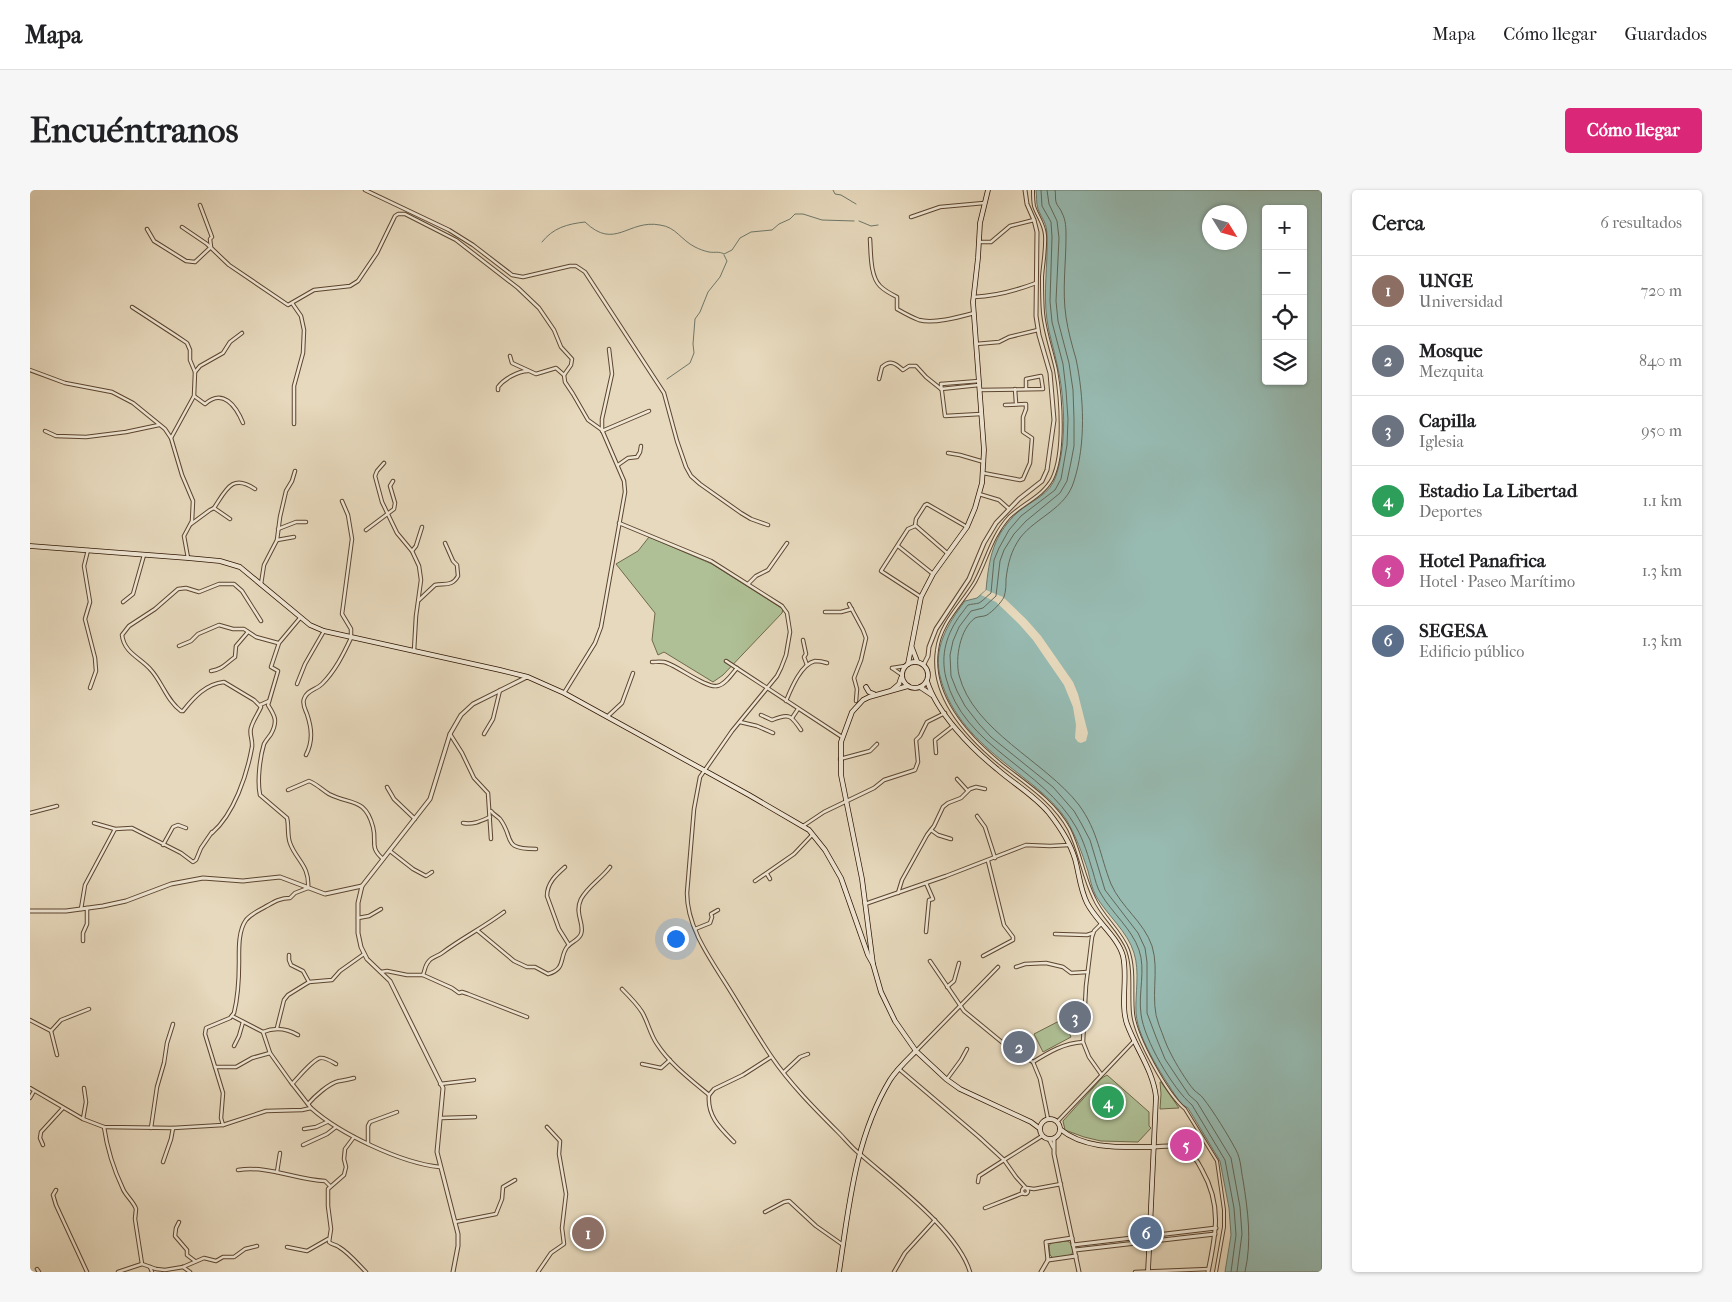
<!DOCTYPE html>
<html lang="es">
<meta charset="utf-8">
<style>
:root{--surface:#fff;--page:#f6f6f6;--text:#202124;--muted:#757577;--line:#e0e0e0;--accent:#db2777}
body{margin:0;font-family:"IM FELL French Canon",serif;background:var(--page);color:var(--text)}
.controls{position:absolute;right:15px;top:15px;display:grid;overflow:hidden;border-radius:5px;box-shadow:0 1px 4px #0004}
.controls button{width:45px;height:45px;display:grid;place-items:center;padding:0;border:0;border-bottom:1px solid var(--line);background:var(--surface);color:var(--text);font:25px sans-serif}
.compass{position:absolute;left:1172px;top:15px;width:45px;height:45px;border-radius:50%;background:var(--surface);box-shadow:0 1px 4px #0004;rotate:127deg}
.you{position:absolute;left:645px;top:748px;width:18px;height:18px;margin:-12px;border:4px solid #fff;border-radius:50%;background:#1a73e8;box-shadow:0 0 0 8px #1a73e833}
.badge{display:grid;place-items:center;width:32px;height:32px;border-radius:50%;background:var(--accent);color:#fff;font-size:16px;font-weight:700}
.pin{position:absolute;translate:-50% -50%;border:2px solid #fff;box-shadow:0 1px 5px #0006}
.list{margin:0;padding:0;list-style:none}
h2{display:flex;justify-content:space-between;align-items:center;height:65px;margin:0;padding:0 20px;font-size:21px}
h2 small{font-size:16px;font-weight:400;color:var(--muted)}
.list li{display:grid;grid-template-columns:32px 1fr auto;gap:15px;align-items:center;box-sizing:border-box;height:70px;padding:0 20px;border-top:1px solid var(--line)}
.list b{display:block;font-size:19px;white-space:nowrap}
.list p{margin:0;font-size:16px;white-space:nowrap;color:var(--muted)}
.list em{font-size:16px;font-style:normal;color:var(--muted)}
.icon{flex:none;width:28px;height:28px;fill:none;stroke:currentColor;stroke-width:2;stroke-linecap:round;stroke-linejoin:round}
.map{position:relative;flex:none;width:1292px;height:1082px;overflow:hidden;border-radius:5px}
header{display:flex;align-items:center;gap:30px;box-sizing:border-box;height:70px;padding:0 25px;background:var(--surface);border-bottom:1px solid var(--line)}
header strong{font-size:24px}
nav{display:flex;gap:28px;margin-inline-start:auto;font-size:18px}
.intro{display:flex;align-items:center;justify-content:space-between;box-sizing:border-box;height:120px;padding:0 30px}
h1{margin:0;font-size:35px}
.button{padding:12px 22px;border-radius:5px;background:var(--accent);color:#fff;font-size:18px;font-weight:700}
main{display:flex;gap:30px;padding:0 30px}
aside{flex:1;background:var(--surface);border-radius:5px;box-shadow:0 1px 4px #0004}
.map>svg:first-child{display:block}
.green{fill:#afc096;stroke:#6e6a4b}
.water{fill:#97bab1;stroke:#6d786a;fill-rule:evenodd}
.pier{fill:#e7d9bd}
.lines{fill:none;stroke-linecap:round;stroke-linejoin:round}
.shore{stroke:#626758;stroke-width:1}
.stream{stroke:#6d786a;stroke-width:1}
.pedestrian-casing{stroke:#5c452f;stroke-width:4}
.minor-casing{stroke:#5c452f;stroke-width:4.5}
.tertiary-casing{stroke:#5c452f;stroke-width:5}
.secondary-casing{stroke:#2d1400;stroke-width:5.5}
.pedestrian{stroke:#efe6d4;stroke-width:2}
.minor{stroke:#efe6d4;stroke-width:2.5}
.tertiary{stroke:#efe6d4;stroke-width:3}
.secondary{stroke:#efe6d4;stroke-width:4}
</style>
<header>
<strong>Mapa</strong>
<nav><a>Mapa</a><a>Cómo llegar</a><a>Guardados</a></nav>
</header>
<div class="intro"><h1>Encuéntranos</h1><a class="button">Cómo llegar</a></div>
<main>
<div class="map">
<svg width="1292" height="1082" viewBox="0 0 1292 1082">
<rect width="100%" height="100%" fill="#e7d9bd"/>
<filter id="stains"><feTurbulence type="fractalNoise" baseFrequency=".004" numOctaves="4"/><feColorMatrix values="0 0 0 0 .2 0 0 0 0 .09 0 0 0 0 .02 0 0 0 .5 -.17"/></filter>
<radialGradient id="worn" r=".72"><stop offset=".6" stop-color="#630" stop-opacity="0"/><stop offset="1" stop-color="#630" stop-opacity=".3"/></radialGradient>
<g class="green">
<polygon points="619,347 682,374 753,419 752,423 693,485 683,492 634,462 628,465 622,450 625,423 586,374 608,361"/>
<polygon points="1033,829 1041,847 1013,862 1004,844"/>
<polygon points="1077,885 1119,922 1119,936 1121,938 1108,952 1071,951 1054,947 1035,940 1033,931 1072,888"/>
<polygon points="1130,892 1131,892 1149,918 1130,919 1131,904"/>
<polygon points="1037,1051 1041,1053 1043,1062 1041,1065 1023,1068 1020,1065 1019,1056 1021,1053"/>
</g>
<path class="water" d="M1006,0H1292V1082H1195L1201,1045L1199,1018L1190,971L1158,918L1151,914C1136,891 1108,851 1106,823C1105,804 1110,782 1104,763C1098,742 1077,725 1066,706C1062,699 1060,689 1058,681C1052,663 1046,646 1036,629C1020,606 996,590 975,573C947,551 921,525 911,490C902,459 917,435 935,411L947,408L956,400C959,368 963,345 988,322C1001,311 1021,304 1026,286C1037,254 1035,207 1027,174C1024,159 1019,145 1017,130C1013,102 1018,75 1017,47C1017,32 1013,31 1008,19C1006,13 1007,6 1006,0ZM1236,19H1273V191H1236ZM1180,22H1210V52H1180Z"/>
<polygon class="pier" points="956,400 973,407 996,429 1011,446 1043,492 1048,504 1058,543 1056,551 1051,553 1048,552 1045,548 1046,535 1043,517 1034,495 1003,450 989,434 966,412 951,405"/>
<g class="lines">
<g class="shore">
<path d="M1011,0L1012,16L1021,32L1022,47L1020,111L1022,132L1033,174L1036,200L1038,229L1037,255L1031,289L1025,300L991,326L979,340L969,358L964,370L961,403C957,406 953,411 949,413C946,414 941,414 938,415C936,417 933,422 931,424C917,443 910,464 916,488C933,557 1013,578 1046,637C1054,651 1058,666 1063,682C1065,689 1067,698 1071,704C1082,723 1102,739 1109,760C1116,780 1108,803 1111,824C1114,850 1143,899 1162,915L1195,970L1204,1018L1206,1045L1201,1082"/>
<polyline points="1017,0 1019,14 1027,31 1029,48 1026,111 1028,131 1039,173 1043,200 1044,229 1044,256 1041,272 1037,291 1030,303 996,331 984,344 974,360 970,371 966,406 953,418 941,421 929,437 923,451 920,465 921,486 927,501 935,516 949,534 961,547 1023,597 1044,621 1051,633 1060,650 1075,700 1108,743 1115,758 1117,772 1117,823 1126,847 1135,869 1159,905 1167,912 1201,968 1210,1017 1212,1044 1207,1082"/>
<path d="M1025,0C1026,4 1025,8 1026,12C1027,16 1031,19 1032,23C1036,30 1036,39 1036,47C1036,74 1032,100 1036,127C1038,141 1042,155 1046,169C1054,207 1056,254 1044,291C1036,319 1006,327 990,348C981,361 978,373 976,389C976,394 976,401 974,407C971,413 963,421 957,425C953,427 949,426 945,428C930,439 925,468 929,485C943,541 1015,571 1049,615C1068,641 1070,666 1081,694C1091,717 1114,732 1122,756C1130,781 1119,810 1129,835C1133,845 1136,855 1141,864C1146,874 1157,892 1164,900C1167,903 1171,905 1173,908C1184,922 1198,945 1206,960C1211,969 1211,981 1213,990C1218,1021 1222,1051 1215,1082"/>
</g>
<g class="stream">
<polyline points="803,0 805,4 811,5 826,14"/>
<polyline points="829,31 841,36 848,35"/>
<path d="M512,52C523,38 537,34 555,32C585,61 598,29 630,35C646,37 651,50 665,57C669,59 674,61 679,62C685,63 689,61 694,64L702,60L710,48L721,42L742,40L749,34L760,29L765,24H773L792,30L824,31"/>
<polyline points="637,189 660,173 664,163 663,154 665,129 670,122 678,102 690,87 697,71 694,65"/>
</g>
<g class="pedestrian-casing">
<path id="pedestrian" d="M1003,0C1003,5 1003,11 1004,16C1007,26 1014,33 1015,45C1016,59 1013,73 1012,87C1012,99 1012,111 1013,123C1015,143 1022,161 1026,180C1031,208 1035,263 1022,289C1013,306 992,314 979,327C961,347 957,370 945,392C932,414 910,433 907,460C900,506 938,547 971,574C996,594 1023,610 1039,639C1050,661 1053,686 1064,708C1072,727 1091,741 1098,760C1105,780 1101,803 1103,823C1105,846 1137,904 1155,919L1187,971L1194,1020V1037L1186,1082"/>
</g>
<g class="minor-casing">
<g id="minor">
<polyline points="335,0 419,40 443,55 482,85 493,87 540,76 546,76 555,82 634,203 647,251 656,277 661,286 670,294 711,323 721,329 738,335"/>
<polyline points="881,27 910,17 954,13"/>
<polyline points="152,37 177,54 199,75 258,115 284,100 320,96 328,91 347,63 365,26 368,24 375,24 426,50 488,98 509,118 524,140 531,157 542,169 541,175 534,185"/>
<polyline points="117,39 124,51 156,71 165,72 181,57 180,49 182,47 170,15"/>
<path d="M840,49C841,63 840,86 850,96C855,101 861,104 867,107V119C874,123 881,127 889,130C904,134 929,127 944,123"/>
<polyline points="949,52 961,52 980,36 1004,30"/>
<path d="M944,107C966,106 985,101 1006,93"/>
<polyline points="262,113 271,126 274,140 273,163 264,196 264,234"/>
<polyline points="102,117 145,145 157,153 160,160 160,170 165,182 164,206 141,248"/>
<polyline points="946,154 969,152 979,147 1008,140"/>
<polyline points="480,166 482,173 506,184 526,178 534,185 535,192 543,204 558,230 572,240"/>
<polyline points="0,180 35,193 82,202 103,213 135,239 141,248 152,285 163,311 162,331 154,346 158,368"/>
<polyline points="165,182 170,176 193,163 200,152 212,143"/>
<path d="M849,189L852,177C861,169 866,174 873,180L879,176H886L896,187L911,199"/>
<polyline points="911,194 915,226 951,224"/>
<polyline points="911,194 949,191"/>
<polyline points="911,199 949,195"/>
<polyline points="985,199 986,213"/>
<path d="M468,200V197C474,189 488,181 498,181"/>
<polyline points="950,200 1013,199 1011,186 996,189 996,198"/>
<path d="M164,206L175,214C193,198 206,216 213,233"/>
<polyline points="15,241 26,246 56,247 96,242 129,235"/>
<polyline points="572,241 619,221"/>
<polyline points="918,263 930,265 954,272"/>
<polyline points="354,273 347,281 345,286 352,312 367,343 382,361 389,376 391,390 386,426 384,461"/>
<polyline points="588,275 598,268 607,267 610,262 611,256"/>
<polyline points="953,283 990,290 993,289 1000,273 1002,248 993,242 993,227 996,219 996,214 975,215"/>
<polyline points="949,304 969,310 978,318"/>
<path d="M184,318C196,300 202,283 225,299"/>
<path d="M589,333L681,371L752,416L757,423L760,442L756,465L751,478L747,486L702,541L670,587L664,619L657,703C657,739 682,771 701,802C714,823 727,845 741,866C760,894 785,919 809,943C816,950 822,958 830,964C863,993 928,1041 940,1082"/>
<polyline points="161,334 180,320 184,318 200,329"/>
<polyline points="885,336 878,339 851,381 891,407"/>
<polyline points="885,336 886,329 895,315 897,314 937,337"/>
<polyline points="886,336 917,363"/>
<polyline points="248,339 266,332 276,332"/>
<polyline points="336,340 364,319 365,313 360,296 363,291"/>
<polyline points="247,350 264,347"/>
<polyline points="868,356 903,384"/>
<polyline points="58,360 54,376 60,412 55,429 65,468 66,481 60,498"/>
<polyline points="382,361 386,356 392,337"/>
<polyline points="231,394 234,375 247,350 250,327 256,301 262,291 265,281"/>
<polyline points="718,394 726,386 738,380 757,353"/>
<path d="M389,410L405,395C414,393 422,397 428,386L427,375L423,371L415,353"/>
<polyline points="93,412 103,404 114,365"/>
<polyline points="819,414 833,440 836,448 831,470 824,488 827,499 826,511"/>
<polyline points="795,422 811,422 822,419"/>
<polyline points="773,450 776,464 774,467 777,475"/>
<polyline points="149,456 161,451 168,444 189,435 203,439 214,439 226,447 248,453"/>
<polyline points="696,471 812,547"/>
<path d="M622,472C627,472 633,471 637,473C649,477 676,498 687,496C695,495 702,484 707,478"/>
<polyline points="862,478 875,476"/>
<polyline points="862,478 872,485"/>
<path d="M181,481C193,479 195,474 205,467L206,456L218,442"/>
<polyline points="267,494 275,474 294,441"/>
<polyline points="534,503 565,453 571,437 595,302 594,291 572,240 572,229 582,184 579,159"/>
<path d="M756,511C761,499 771,474 785,471C788,471 794,472 797,473"/>
<polyline points="230,515 239,511"/>
<path d="M731,525L742,530C759,523 761,525 771,540"/>
<polyline points="578,526 592,513 603,483"/>
<polyline points="762,528 768,519"/>
<polyline points="710,532 727,536 743,543"/>
<polyline points="420,544 432,563 444,588 458,603 461,649"/>
<polyline points="454,544 463,529 470,500"/>
<polyline points="906,563 905,550 923,536"/>
<path d="M276,565C283,551 282,539 277,524C275,519 272,514 274,509C277,500 286,500 292,494C305,481 313,465 321,448V439L312,424L322,349L318,325L312,311"/>
<polyline points="810,569 840,561 847,554"/>
<polyline points="927,589 937,600"/>
<polyline points="357,597 364,609 385,629"/>
<path d="M258,600L279,591C287,594 292,600 299,604C320,615 335,607 343,637C347,652 339,657 353,669"/>
<path d="M461,621C463,624 467,626 470,629C485,649 471,659 506,659"/>
<polyline points="0,623 27,616"/>
<polyline points="947,626 955,637 965,668"/>
<polyline points="64,633 85,639 102,638 151,663 163,672 166,670 171,658 182,642"/>
<path d="M433,633C443,635 451,631 460,627"/>
<polyline points="773,636 794,622 844,598 854,590 885,580 888,572 886,550 890,546 897,532 915,523"/>
<polyline points="901,640 908,645 921,649"/>
<path d="M182,643C204,624 217,585 222,557C223,550 219,544 221,538C223,530 228,524 231,517L224,510L194,492C176,494 164,507 153,521H151C137,511 132,492 121,480C111,468 94,463 92,445L99,436L125,419L148,399L156,398L169,402L189,394H204L212,401L231,431"/>
<polyline points="133,655 143,637 148,635 156,638"/>
<polyline points="360,661 383,679 396,686 402,682"/>
<path d="M535,677C526,685 517,693 517,706L529,739L539,755"/>
<polyline points="737,684 740,689"/>
<polyline points="725,691 764,664 782,645"/>
<polyline points="896,693 903,709 899,710 896,742"/>
<polyline points="868,703 872,690 897,645 904,636 913,617 918,613 931,608 940,599 946,597 955,599"/>
<polyline points="835,714 916,686 996,655 1020,656 1039,655"/>
<polyline points="51,719 55,695 85,639"/>
<polyline points="328,728 339,726 351,719"/>
<polyline points="1071,734 1064,741 1062,747 1056,796 1053,852 1059,867 1071,884"/>
<polyline points="665,739 680,733 682,727 681,724 688,720"/>
<path d="M448,741L484,771L497,777H505L518,784C536,779 529,768 537,757C541,752 549,750 551,744C555,734 544,724 551,709C558,696 571,689 580,677"/>
<polyline points="1025,744 1057,745 1063,743"/>
<polyline points="53,751 53,743 57,734 57,718"/>
<polyline points="259,765 259,770 261,775 273,781 279,792"/>
<polyline points="953,766 983,750 983,747 974,735 958,671"/>
<polyline points="900,771 934,821 979,858 1003,872 1010,889 1018,929"/>
<polyline points="986,777 995,774 1016,773 1033,777 1041,783 1058,782"/>
<polyline points="351,782 357,781 377,785 393,785 422,798 429,803 432,802 438,804 497,827"/>
<path d="M393,785C395,780 395,775 399,771C402,767 408,766 412,763C432,748 454,737 474,722"/>
<polyline points="917,797 924,791 929,773"/>
<path d="M592,799C599,806 607,814 612,822C618,832 620,844 627,854C640,874 660,889 679,905"/>
<polyline points="202,826 233,842 240,863 260,891 281,918"/>
<polyline points="0,830 21,841 27,865"/>
<polyline points="247,838 254,810 258,805 279,792 302,790 310,781 334,764"/>
<polyline points="21,841 31,830 59,819"/>
<path d="M233,842C245,837 256,838 268,845"/>
<polyline points="204,856 209,846 213,832"/>
<polyline points="886,861 968,777"/>
<path d="M1003,872C1019,862 1034,853 1053,852"/>
<polyline points="612,874 631,878 640,870"/>
<polyline points="185,877 206,877 222,868 240,863"/>
<polyline points="869,879 949,947 974,970 1012,946"/>
<polyline points="754,882 770,867 778,864"/>
<polyline points="917,889 931,870 937,859"/>
<path d="M262,894C268,888 282,870 290,868C295,867 301,871 306,874"/>
<polyline points="410,894 444,890"/>
<path d="M0,898L53,929L74,937L143,938L193,935L236,921L272,920L281,918C310,944 371,973 410,977"/>
<polyline points="0,908 4,901"/>
<path d="M278,914C284,907 299,893 309,891C316,890 317,890 324,888"/>
<polyline points="411,928 445,927"/>
<polyline points="53,929 56,912 54,898"/>
<polyline points="1027,932 1104,851"/>
<path d="M193,935L191,928L193,903L175,844L176,838L200,828L204,823C208,807 209,788 209,772C209,760 208,741 216,730C221,724 228,721 235,717C244,712 250,708 260,708L265,703L278,698C280,676 266,670 260,653C257,645 259,636 257,628L230,605C227,591 230,567 234,554C236,550 239,547 241,544C248,531 245,526 238,515L248,481L241,477L249,453L270,428"/>
<path d="M74,937C77,958 84,980 93,999C96,1006 104,1012 106,1019L105,1029L112,1074"/>
<polyline points="121,938 127,897 134,873 137,853 143,834"/>
<polyline points="274,939 286,937 297,932"/>
<path d="M324,947L315,959L314,969L316,977L314,985L298,999V1016L301,1039L299,1052C302,1055 305,1054 309,1057C319,1063 328,1074 336,1082"/>
<path d="M704,952C690,938 677,926 679,905L684,899L713,885L741,867"/>
<polyline points="338,954 338,936 340,932 367,922"/>
<polyline points="13,955 10,948 11,942 33,918"/>
<polyline points="273,955 297,944 306,937"/>
<polyline points="133,972 141,949 143,938"/>
<path d="M208,980C238,975 266,990 295,991L300,996"/>
<polyline points="247,982 250,963"/>
<polyline points="948,992 949,986 974,970 986,987 996,998"/>
<polyline points="997,998 1004,999 1031,994"/>
<circle cx="995" cy="1001" r="3"/>
<polyline points="26,1000 23,1005 26,1015 57,1082"/>
<polyline points="955,1018 993,1003"/>
<polyline points="735,1022 754,1012 759,1011 786,1036 813,1055"/>
<polyline points="149,1032 146,1038 145,1046 157,1060 157,1065 165,1071"/>
<polyline points="425,1032 466,1024 472,1009 473,997 485,990"/>
<polyline points="257,1057 277,1061 298,1049"/>
<polyline points="120,1077 122,1082"/>
<polyline points="153,1077 160,1082"/>
<polyline points="7,1079 9,1082"/>
<polyline points="88,1082 112,1074 126,1079 135,1080 153,1077 174,1068 186,1071 193,1067 204,1067 215,1059 227,1056"/>
<polyline points="508,1082 521,1063 534,1054 532,1038 536,1004 529,964 530,951 517,937"/>
<polyline points="864,1082 875,1063 905,1030"/>
<polyline points="1105,1082 1179,1079"/>
</g>
</g>
<g class="tertiary-casing">
<g id="tertiary">
<polyline points="894,474 898,466 899,457 906,439 939,389 954,353 966,333 989,309 1012,291 1017,280 1024,230 1020,183 1009,145 1006,126 1007,42 1004,30 997,14 995,0"/>
<polyline points="0,721 36,721 73,716 96,711 141,694 173,688 213,691 250,687 295,704 332,696"/>
<polyline points="1024,948 1024,964 1049,1082"/>
<polyline points="1019,949 1023,957"/>
<path d="M1124,957C1134,956 1145,955 1155,959C1163,963 1168,972 1172,980C1192,1015 1186,1044 1178,1082"/>
<polyline points="1043,1055 1186,1038"/>
<polyline points="1045,1060 1185,1044"/>
<polyline points="1018,1070 1046,1066"/>
<polyline points="423,1082 428,1056 428,1044 407,962 413,898 360,791 337,769 331,757 328,743 328,713 332,696 400,609 420,544 431,525 443,514 497,487"/>
<polyline points="1011,1082 1018,1070 1016,1052 1042,1048"/>
</g>
</g>
<g class="secondary-casing">
<g id="secondary">
<polyline points="0,356 158,368 190,371 210,377 280,435 294,441 470,480 498,487 534,503 719,605 779,640 795,660 811,688 838,765 843,774"/>
<polyline points="882,458 887,471"/>
<circle cx="885" cy="485" r="13"/>
<polyline points="878,474 891,407 903,384 937,337 945,318 952,293 954,260 943,112 948,68 950,33 958,0"/>
<path d="M897,491C907,523 941,558 967,579C984,594 1004,605 1019,623C1030,637 1040,652 1045,669C1049,683 1050,699 1057,713C1066,731 1088,747 1093,766C1098,787 1090,814 1097,834C1106,859 1123,880 1126,907L1118,1082"/>
<polyline points="878,496 839,507 833,510 822,522 811,552 811,585 832,689 843,774 851,802 865,831 886,861 916,889 930,899 1001,932 1009,938"/>
<polyline points="836,497 839,502 844,504"/>
<polyline points="890,497 902,505"/>
<polyline points="862,500 869,494 871,488"/>
<circle cx="1020" cy="939" r="10"/>
<path d="M1030,939C1055,960 1093,957 1124,957"/>
<path d="M809,1082C819,1016 825,948 860,890C867,879 877,870 886,861"/>
</g>
</g>
<use href="#pedestrian" class="pedestrian"/>
<use href="#minor" class="minor"/>
<use href="#tertiary" class="tertiary"/>
<use href="#secondary" class="secondary"/>
</g>
<rect width="100%" height="100%" filter="url(#stains)"/>
<rect width="100%" height="100%" fill="url(#worn)"/>
</svg>
<div class="controls">
<button>+</button>
<button>−</button>
<button><svg class="icon" aria-label="locate" viewBox="0 0 24 24"><circle cx="12" cy="12" r="6"/><path d="M12 2v4M12 18v4M2 12h4M18 12h4"/></svg></button>
<button><svg class="icon" aria-label="layers" viewBox="0 0 24 24"><path d="M12 4l9 5-9 5-9-5zM3 14l9 5 9-5"/></svg></button>
</div>
<svg class="compass" viewBox="-18 -18 36 36"><path d="M0-13l5 13h-10z" fill="#e53935"/><path d="M0 13l5-13h-10z" fill="#757577"/></svg>
<div class="you"></div>
<div class="pin badge" style="left:558px;top:1043px;background:#8d6e63">1</div>
<div class="pin badge" style="left:989px;top:857px;background:#6b7280">2</div>
<div class="pin badge" style="left:1045px;top:827px;background:#6b7280">3</div>
<div class="pin badge" style="left:1078px;top:912px;background:#2e9e5b">4</div>
<div class="pin badge" style="left:1156px;top:955px;background:#d1479c">5</div>
<div class="pin badge" style="left:1116px;top:1043px;background:#5c6f8a">6</div>
</div>
<aside>
<h2>Cerca<small>6 resultados</small></h2>
<ul class="list">
<li><span class="badge" style="background:#8d6e63">1</span><div><b>UNGE</b><p>Universidad</p></div><em>720 m</em></li>
<li><span class="badge" style="background:#6b7280">2</span><div><b>Mosque</b><p>Mezquita</p></div><em>840 m</em></li>
<li><span class="badge" style="background:#6b7280">3</span><div><b>Capilla</b><p>Iglesia</p></div><em>950 m</em></li>
<li><span class="badge" style="background:#2e9e5b">4</span><div><b>Estadio La Libertad</b><p>Deportes</p></div><em>1.1 km</em></li>
<li><span class="badge" style="background:#d1479c">5</span><div><b>Hotel Panafrica</b><p>Hotel · Paseo Marítimo</p></div><em>1.3 km</em></li>
<li><span class="badge" style="background:#5c6f8a">6</span><div><b>SEGESA</b><p>Edificio público</p></div><em>1.3 km</em></li>
</ul>
</aside>
</main>
